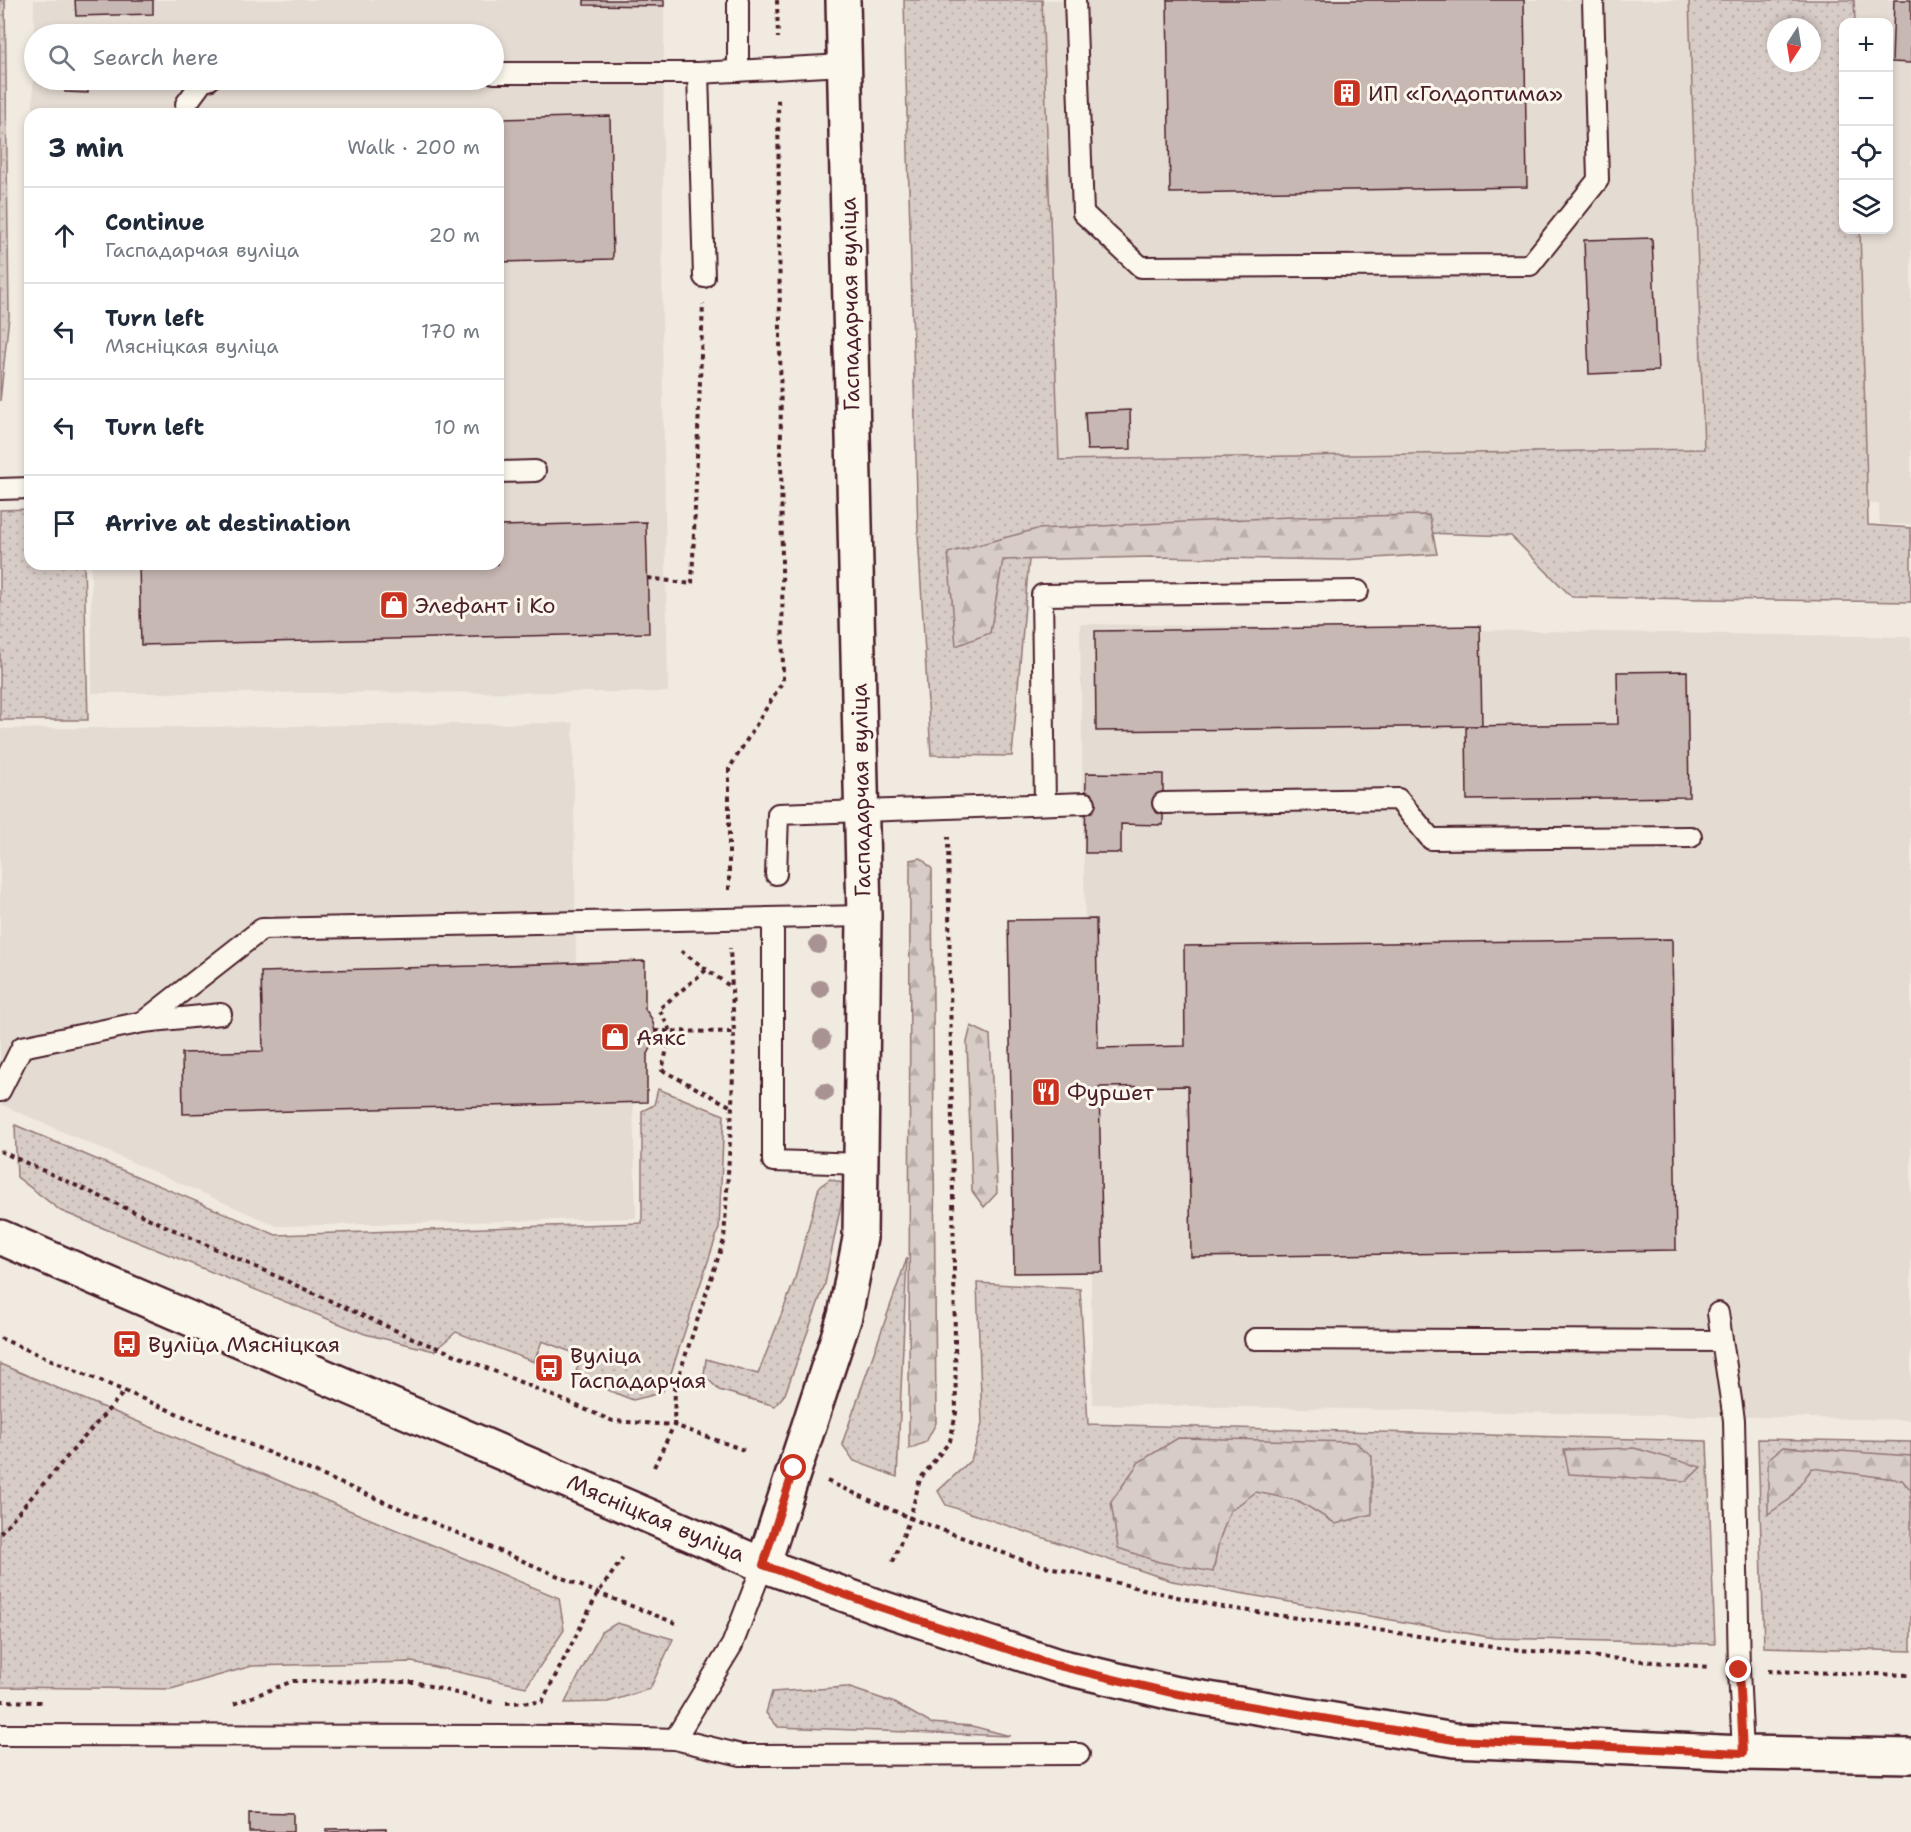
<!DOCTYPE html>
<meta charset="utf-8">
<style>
:root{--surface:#fff;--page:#f6f6f7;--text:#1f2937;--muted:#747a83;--line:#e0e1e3}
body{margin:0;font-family:"Shantell Sans",sans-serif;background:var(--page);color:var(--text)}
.controls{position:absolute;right:18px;top:18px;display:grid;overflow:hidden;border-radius:12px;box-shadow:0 3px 9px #0003}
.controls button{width:54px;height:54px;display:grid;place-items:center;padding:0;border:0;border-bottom:2px solid var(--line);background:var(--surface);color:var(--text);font:30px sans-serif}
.compass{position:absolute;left:1767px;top:18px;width:54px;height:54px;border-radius:50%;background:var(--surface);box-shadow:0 3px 9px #0003;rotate:192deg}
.stop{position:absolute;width:18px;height:18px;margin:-14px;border:4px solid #c8321e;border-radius:50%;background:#fff}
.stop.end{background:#c8321e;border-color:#fff;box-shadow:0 2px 6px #0008}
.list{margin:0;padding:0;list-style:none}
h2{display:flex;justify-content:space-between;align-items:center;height:78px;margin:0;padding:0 24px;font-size:26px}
h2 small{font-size:20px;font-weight:400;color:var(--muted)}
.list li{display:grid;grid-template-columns:39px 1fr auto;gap:18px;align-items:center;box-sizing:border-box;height:96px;padding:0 24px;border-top:2px solid var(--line)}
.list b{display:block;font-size:22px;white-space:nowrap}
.list p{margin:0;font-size:20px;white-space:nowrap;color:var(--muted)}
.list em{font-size:20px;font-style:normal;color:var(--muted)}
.icon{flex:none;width:33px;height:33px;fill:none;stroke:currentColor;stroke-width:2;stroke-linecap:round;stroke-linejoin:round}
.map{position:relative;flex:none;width:1911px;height:1832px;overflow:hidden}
.search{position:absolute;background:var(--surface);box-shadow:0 3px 9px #0003;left:24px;top:24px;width:480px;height:66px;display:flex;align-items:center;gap:15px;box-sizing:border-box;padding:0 21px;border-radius:33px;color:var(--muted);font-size:22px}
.panel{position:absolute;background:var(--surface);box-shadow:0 3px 9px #0003;left:24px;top:108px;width:480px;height:462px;border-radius:18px}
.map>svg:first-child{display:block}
.built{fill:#e4dbd2;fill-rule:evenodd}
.grass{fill:url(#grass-dots);stroke:#917678;stroke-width:1.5;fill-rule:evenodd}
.forest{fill:url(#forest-firs);stroke:#917678;stroke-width:1.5}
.building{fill:#c8b8b3;stroke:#4a1f2b;stroke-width:1.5}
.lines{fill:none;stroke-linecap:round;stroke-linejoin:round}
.lane-casing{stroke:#4a1f2b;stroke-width:24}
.secondary-casing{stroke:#4a1f2b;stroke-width:38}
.path{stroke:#4a1f2b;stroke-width:4;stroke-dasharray:4.5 4.5;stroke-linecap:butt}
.lane{stroke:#fbf7ec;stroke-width:20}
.secondary{stroke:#fbf7ec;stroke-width:33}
.tree{fill:#a89292}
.route{stroke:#c8321e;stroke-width:8}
.labels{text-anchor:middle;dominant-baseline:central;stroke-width:6;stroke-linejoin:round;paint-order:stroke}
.poi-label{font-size:22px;fill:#4a1f2b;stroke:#fbf7ec;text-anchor:start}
.street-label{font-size:22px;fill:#4a1f2b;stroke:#fbf7ec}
</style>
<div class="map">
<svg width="1911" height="1832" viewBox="0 0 1911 1832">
<defs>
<pattern id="grass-dots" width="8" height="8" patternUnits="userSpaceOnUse" patternTransform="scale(1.5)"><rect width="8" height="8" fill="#d8ccc6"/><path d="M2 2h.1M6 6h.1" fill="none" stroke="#bbafaa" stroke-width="1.8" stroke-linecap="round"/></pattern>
<pattern id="forest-firs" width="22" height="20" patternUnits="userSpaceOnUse" patternTransform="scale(1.5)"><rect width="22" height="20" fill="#d8ccc6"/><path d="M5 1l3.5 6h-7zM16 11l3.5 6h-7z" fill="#bbafaa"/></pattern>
</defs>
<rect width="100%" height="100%" fill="#f0eae0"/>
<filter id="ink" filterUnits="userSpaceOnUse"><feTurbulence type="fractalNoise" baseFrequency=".0167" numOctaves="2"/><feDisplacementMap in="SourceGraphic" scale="12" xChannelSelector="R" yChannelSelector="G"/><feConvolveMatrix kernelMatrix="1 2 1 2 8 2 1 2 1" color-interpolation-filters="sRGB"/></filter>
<g filter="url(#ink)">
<g class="built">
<path d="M34,0H664L662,338L668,692L92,693L91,564H498V114H33ZM34,34H494V80H34Z"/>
<path d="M951,0H1911V524H1880L1879,504L1731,494L965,525ZM1844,22H1888V230H1844ZM1776,27H1812V63H1776Z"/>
<polygon points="1080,624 1911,637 1911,1420 1093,1404"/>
<polygon points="573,723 576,962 645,961 645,1009 652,1019 655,1031 653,1044 647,1056 647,1102 633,1103 636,1218 277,1226 0,1104 0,729"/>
</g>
<g class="grass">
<polygon points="0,0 5,0 9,316 0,401"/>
<path d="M904,0H1042L1059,460L1704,449L1689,0H1854L1855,22H1844V230H1860L1868,525L1911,528V602L1572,597L1511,536L1313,529L1029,559L1012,756L931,755L918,534ZM1776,27H1812V63H1776Z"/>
<polygon points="30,509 30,564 84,564 88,720 0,720 0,510"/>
<polygon points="658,1089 724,1115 719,1228 667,1385 661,1393 633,1400 574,1377 582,1356 542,1341 534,1362 456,1332 434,1351 365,1334 61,1211 17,1177 15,1125 276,1235 642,1223 642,1111 654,1105"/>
<polygon points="830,1179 845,1184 825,1284 785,1394 775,1406 719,1390 704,1375 706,1359 758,1374 794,1282 819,1187"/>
<polygon points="907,1258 897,1477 854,1461 842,1444"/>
<polygon points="977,1283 1080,1289 1088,1424 1707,1441 1715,1644 1494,1638 1284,1601 1172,1581 946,1505 938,1491 971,1460 982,1424"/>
<polygon points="0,1364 559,1598 564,1630 526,1687 412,1662 252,1666 171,1689 0,1687"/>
<polygon points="1758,1439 1911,1442 1911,1651 1764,1647"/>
<polygon points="617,1623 673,1639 650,1689 608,1702 565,1703 601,1632"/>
<polygon points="847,1687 895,1703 930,1723 972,1726 1010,1736 778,1727 766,1713 772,1692"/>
</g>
<g class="forest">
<polygon points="1429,515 1437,554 1343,560 1153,557 1003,560 990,633 956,646 948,553 1037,529 1290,517"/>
<polygon points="921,858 932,869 936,1423 926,1442 909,1449 910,860"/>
<polygon points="971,1026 990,1035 997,1193 984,1207 972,1191 967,1042"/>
<polygon points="1178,1438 1355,1442 1372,1456 1372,1514 1336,1524 1299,1501 1256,1492 1230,1511 1219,1541 1213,1572 1159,1562 1118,1548 1111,1502 1139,1462"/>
<polygon points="1783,1447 1911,1456 1911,1490 1902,1480 1812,1468 1790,1499 1768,1514 1768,1459"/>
<polygon points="1634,1448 1701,1467 1687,1481 1569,1474 1564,1450"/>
</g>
<g class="building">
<polygon points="75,0 153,0 153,14 76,16"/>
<polygon points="584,0 664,0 664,6 584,5"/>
<polygon points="1167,0 1524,0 1527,187 1170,193"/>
<polygon points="1894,0 1911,0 1911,63 1892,62"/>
<polygon points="65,80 88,81 88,93 65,92"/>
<polygon points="610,116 613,259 498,262 498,119"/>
<polygon points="1652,238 1658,371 1589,374 1584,240"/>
<polygon points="1130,410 1131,449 1087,450 1085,412"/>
<polygon points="646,522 649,633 141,645 139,564 498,564 498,526"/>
<polygon points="1480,626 1482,726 1096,731 1095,631"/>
<polygon points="1687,671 1689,797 1467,800 1466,726 1618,724 1617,672"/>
<polygon points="1086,773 1163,774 1163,825 1121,824 1121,853 1085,853"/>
<polygon points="1096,919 1098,1048 1185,1046 1184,946 1672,939 1676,1250 1191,1257 1188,1086 1099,1087 1103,1272 1014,1273 1008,920"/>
<polygon points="645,961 645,1009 652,1019 655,1031 653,1044 647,1056 647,1102 183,1114 182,1053 263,1051 261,972"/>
<polygon points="249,1812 293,1813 293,1832 249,1832"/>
<polygon points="386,1828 386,1832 326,1832 326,1829"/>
</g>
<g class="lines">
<g class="lane-casing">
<g id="lane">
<polyline points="738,0 738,71"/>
<polyline points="1075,0 1083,213 1141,267 1530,265 1598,180 1593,0"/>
<polyline points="494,73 698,73 844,65"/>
<polyline points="698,73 704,277"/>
<polyline points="187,114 186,104 203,81 209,80"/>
<polyline points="498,472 535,471"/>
<polyline points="0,489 30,488"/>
<polyline points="1163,803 1398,799 1431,839 1691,837"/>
<polyline points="1045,804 1042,595 1358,591"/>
<polyline points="776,874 778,814 1085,803"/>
<polyline points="773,920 773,1161 862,1164"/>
<polyline points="143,1022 262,929 864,916"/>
<polyline points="0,1091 22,1047 143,1022 221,1014"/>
<polyline points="1718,1313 1734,1420 1739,1670 1743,1753"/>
<polyline points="1255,1339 1722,1341"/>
<polyline points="0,1735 579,1736 675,1739 732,1645 763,1565"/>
<polyline points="675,1739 741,1755 1079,1754"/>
</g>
</g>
<g class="secondary-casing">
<g id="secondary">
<polyline points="0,1237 763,1565 876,1606 1055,1665 1172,1693 1454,1740 1743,1753 1911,1756"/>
<polyline points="763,1565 845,1316 860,1238 864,916 843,0"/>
</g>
</g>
<g class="path">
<polyline points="777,0 778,38"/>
<polyline points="648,578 692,584 703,304"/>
<polyline points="729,890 729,769 783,681 778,97"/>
<polyline points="681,951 731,987"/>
<polyline points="706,970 659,1009 671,1032 662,1070 732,1107"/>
<polyline points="655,1031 734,1032"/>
<polyline points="0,1151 419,1341 446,1351 613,1421 674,1425 744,1450"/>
<polyline points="0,1338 598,1593 678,1624"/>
<polyline points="654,1467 674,1425 675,1387 724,1240 732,1107 734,1032 730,948"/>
<polyline points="827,1481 910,1518 1028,1562 1216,1606 1499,1648 1709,1667"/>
<polyline points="0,1533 125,1391"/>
<polyline points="893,1562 910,1518 920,1479 950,1441 956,1413 948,837"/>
<polyline points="1768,1671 1911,1675"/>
<polyline points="0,1701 41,1702"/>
<polyline points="506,1703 542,1702 598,1593 623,1558"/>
<polyline points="234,1704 293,1681 414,1682 495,1703"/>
</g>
<use href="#lane" class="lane"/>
<use href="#secondary" class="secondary"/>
</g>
<g class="tree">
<circle cx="818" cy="945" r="9"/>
<circle cx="820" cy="989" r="9"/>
<circle cx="822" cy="1039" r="9"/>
<circle cx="825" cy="1092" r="9"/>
</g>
</g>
<g class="lines" filter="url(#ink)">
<polyline class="route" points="794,1468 763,1565 876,1606 1055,1665 1172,1693 1454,1740 1743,1753 1739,1670"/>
</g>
<defs>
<g id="building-square" transform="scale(1.5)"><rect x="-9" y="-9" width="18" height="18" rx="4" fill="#c8321e" stroke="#fbf7ec"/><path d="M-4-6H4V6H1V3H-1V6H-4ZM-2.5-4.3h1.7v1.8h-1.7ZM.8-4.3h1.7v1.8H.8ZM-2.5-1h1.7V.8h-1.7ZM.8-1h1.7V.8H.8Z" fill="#fff"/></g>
<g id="shop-square" transform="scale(1.5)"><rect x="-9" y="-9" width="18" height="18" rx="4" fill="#c8321e" stroke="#fbf7ec"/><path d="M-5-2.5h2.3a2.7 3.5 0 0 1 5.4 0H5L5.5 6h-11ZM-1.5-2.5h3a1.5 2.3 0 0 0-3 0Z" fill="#fff"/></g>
<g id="restaurant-square" transform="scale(1.5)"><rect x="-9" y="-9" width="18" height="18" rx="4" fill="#c8321e" stroke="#fbf7ec"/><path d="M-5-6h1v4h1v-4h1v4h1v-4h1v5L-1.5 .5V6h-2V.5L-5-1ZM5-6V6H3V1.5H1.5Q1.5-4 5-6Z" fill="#fff"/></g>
<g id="bus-square" transform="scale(1.5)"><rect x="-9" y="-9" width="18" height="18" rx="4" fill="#c8321e" stroke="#fbf7ec"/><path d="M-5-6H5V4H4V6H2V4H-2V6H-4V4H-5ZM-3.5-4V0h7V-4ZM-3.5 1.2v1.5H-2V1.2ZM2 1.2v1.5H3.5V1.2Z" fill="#fff"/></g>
</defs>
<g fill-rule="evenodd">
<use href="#building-square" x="1347" y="93"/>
<use href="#shop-square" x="394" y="605"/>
<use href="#shop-square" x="615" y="1037"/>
<use href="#restaurant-square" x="1046" y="1092"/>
<use href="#bus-square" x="127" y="1344"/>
<use href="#bus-square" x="549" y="1368"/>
</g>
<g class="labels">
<g class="poi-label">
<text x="1368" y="93">ИП «Голдоптима»</text>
<text x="415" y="605">Элефант і Ко</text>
<text x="636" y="1037">Аякс</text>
<text x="1067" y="1092">Фуршет</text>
<text x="148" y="1344">Вуліца Мясніцкая</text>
<text x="570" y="1355">Вуліца<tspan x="570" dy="25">Гаспадарчая</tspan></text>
</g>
<g class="street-label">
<text transform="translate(850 304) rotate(-91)">Гаспадарчая вуліца</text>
<text transform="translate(861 790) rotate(-91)">Гаспадарчая вуліца</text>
<text transform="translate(656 1518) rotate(23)">Мясніцкая вуліца</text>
</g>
</g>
</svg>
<div class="controls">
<button>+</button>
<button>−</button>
<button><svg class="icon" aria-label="locate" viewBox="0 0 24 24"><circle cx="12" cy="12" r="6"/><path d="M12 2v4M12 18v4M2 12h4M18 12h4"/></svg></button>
<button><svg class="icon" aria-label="layers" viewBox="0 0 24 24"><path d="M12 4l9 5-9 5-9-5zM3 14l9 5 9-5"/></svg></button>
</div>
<svg class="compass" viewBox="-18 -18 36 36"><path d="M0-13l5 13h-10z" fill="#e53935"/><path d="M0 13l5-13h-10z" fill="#747a83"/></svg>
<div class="stop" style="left:794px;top:1468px"></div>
<div class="stop end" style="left:1739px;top:1670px"></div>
<div class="search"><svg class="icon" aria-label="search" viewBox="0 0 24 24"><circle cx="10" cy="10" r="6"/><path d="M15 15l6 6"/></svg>Search here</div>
<section class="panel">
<h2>3 min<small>Walk · 200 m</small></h2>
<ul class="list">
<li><svg class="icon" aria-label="ahead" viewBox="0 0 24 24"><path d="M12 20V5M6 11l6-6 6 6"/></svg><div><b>Continue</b><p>Гаспадарчая вуліца</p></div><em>20 m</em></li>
<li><svg class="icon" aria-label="left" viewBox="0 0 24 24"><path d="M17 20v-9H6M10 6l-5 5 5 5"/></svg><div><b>Turn left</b><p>Мясніцкая вуліца</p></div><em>170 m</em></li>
<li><svg class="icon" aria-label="left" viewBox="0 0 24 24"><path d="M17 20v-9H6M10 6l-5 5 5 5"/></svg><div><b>Turn left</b></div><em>10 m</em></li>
<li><svg class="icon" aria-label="arrive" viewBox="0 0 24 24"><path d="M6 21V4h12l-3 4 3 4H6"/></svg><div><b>Arrive at destination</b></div></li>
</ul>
</section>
</div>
